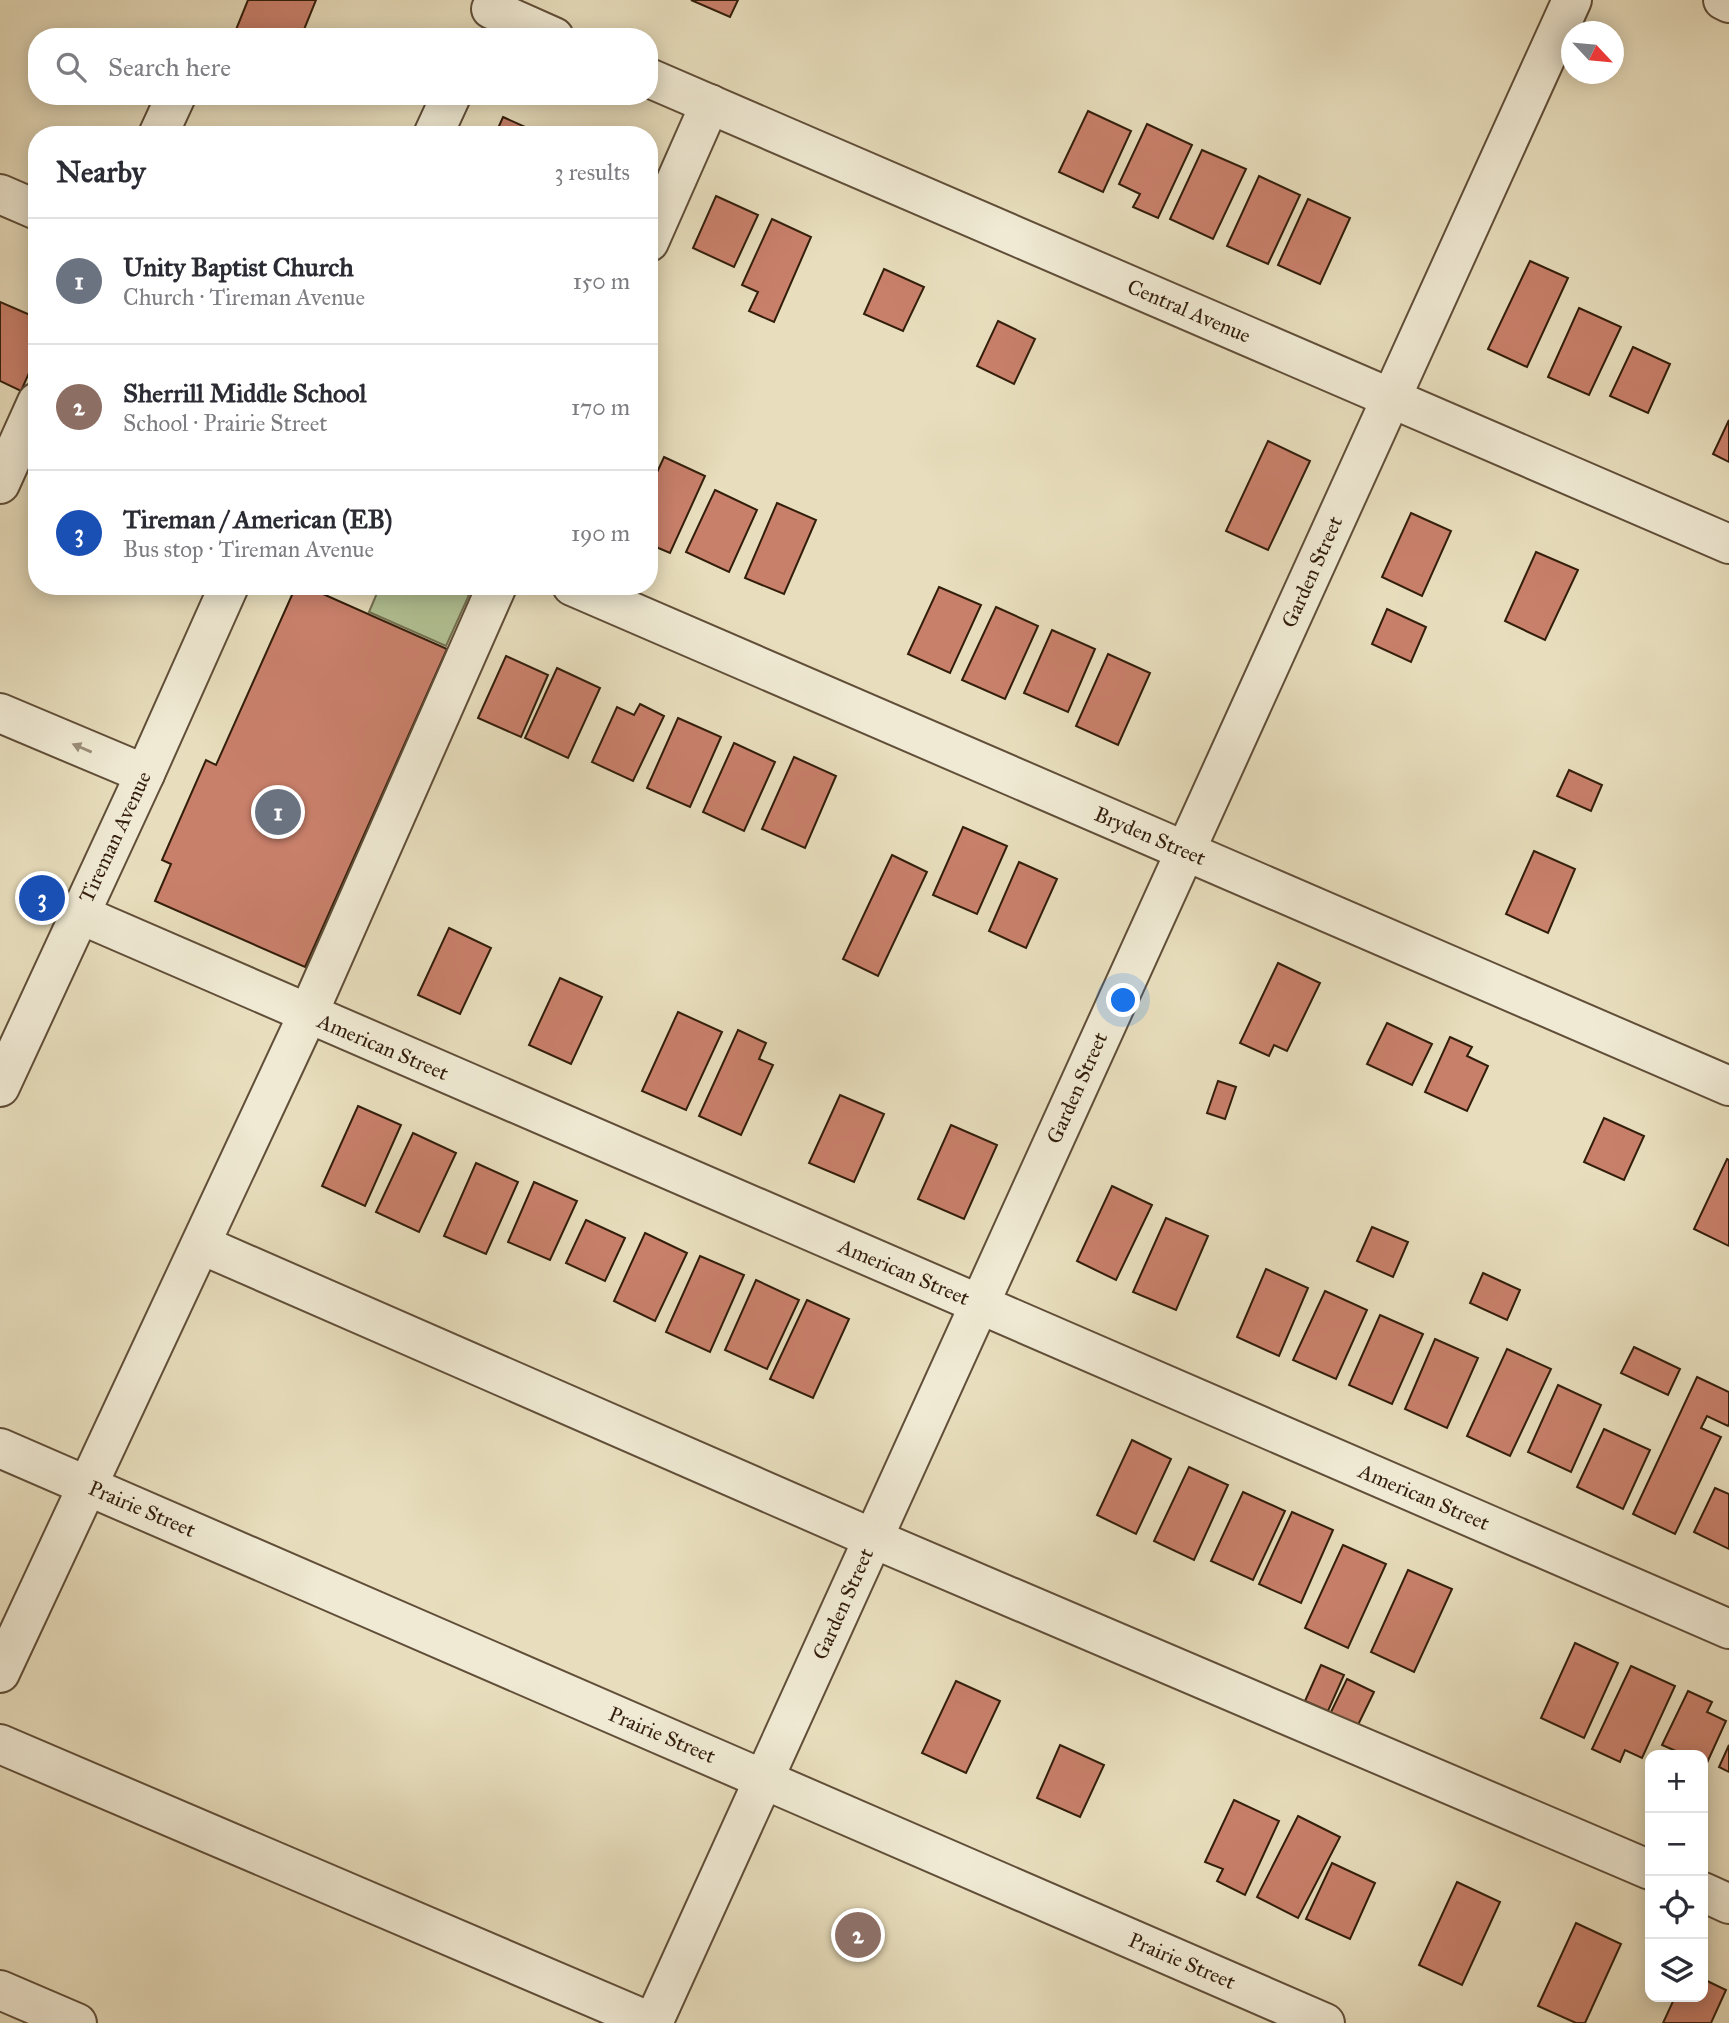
<!DOCTYPE html>
<meta charset="utf-8">
<style>
:root{--surface:#fff;--page:#f7f7f7;--text:#2b2b33;--muted:#7c7c81;--line:#e1e1e2;--accent:#d93025}
body{margin:0;font-family:"IM FELL Great Primer",serif;background:var(--page);color:var(--text)}
.controls{position:absolute;right:21px;bottom:21px;display:grid;overflow:hidden;border-radius:14px;box-shadow:0 4px 18px #0003}
.controls button{width:63px;height:63px;display:grid;place-items:center;padding:0;border:0;border-bottom:2px solid var(--line);background:var(--surface);color:var(--text);font:35px sans-serif}
.compass{position:absolute;left:1561px;top:21px;width:63px;height:63px;border-radius:50%;background:var(--surface);box-shadow:0 4px 18px #0003;rotate:116deg}
.you{position:absolute;left:1124px;top:1001px;width:24px;height:24px;margin:-18px;border:5px solid #fff;border-radius:50%;background:#1a73e8;box-shadow:0 0 0 10px #1a73e833}
.badge{display:grid;place-items:center;width:46px;height:46px;border-radius:50%;background:var(--accent);color:#fff;font-size:23px;font-weight:700}
.pin{position:absolute;translate:-50% -50%;border:4px solid #fff;box-shadow:0 2px 7px #0006}
.list{margin:0;padding:0;list-style:none}
h2{display:flex;justify-content:space-between;align-items:center;height:91px;margin:0;padding:0 28px;font-size:30px}
h2 small{font-size:23px;font-weight:400;color:var(--muted)}
.list li{display:grid;grid-template-columns:46px 1fr auto;gap:21px;align-items:center;box-sizing:border-box;height:126px;padding:0 28px;border-top:2px solid var(--line)}
.list b{display:block;font-size:26px;white-space:nowrap}
.list p{margin:0;font-size:23px;white-space:nowrap;color:var(--muted)}
.list em{font-size:23px;font-style:normal;color:var(--muted)}
.icon{flex:none;width:38px;height:38px;fill:none;stroke:currentColor;stroke-width:2;stroke-linecap:round;stroke-linejoin:round}
.map{position:relative;flex:none;width:1729px;height:2023px;overflow:hidden}
.search{position:absolute;background:var(--surface);box-shadow:0 4px 18px #0003;left:28px;top:28px;width:630px;height:77px;display:flex;align-items:center;gap:18px;box-sizing:border-box;padding:0 24px;border-radius:28px;color:var(--muted);font-size:26px}
.panel{position:absolute;background:var(--surface);box-shadow:0 4px 18px #0003;left:28px;top:126px;width:630px;height:469px;border-radius:28px}
.map>svg:first-child{display:block}
.green{fill:#b2c294;stroke:#727050;stroke-width:2}
.building{fill:#c9806b;stroke:#331e0b;stroke-width:2}
.lines{fill:none;stroke-linecap:round;stroke-linejoin:round}
.minor-casing{stroke:#604e38;stroke-width:42}
.minor{stroke:#f0ead4;stroke-width:38}
.oneway{fill:#9b8e7a}
.labels{text-anchor:middle;dominant-baseline:central;stroke-width:5;stroke-linejoin:round;paint-order:stroke}
.street-label{font-size:21px;fill:#331e0b;stroke:#f0ead4}
</style>
<div class="map">
<svg width="1729" height="2023" viewBox="0 0 1729 2023">
<rect width="100%" height="100%" fill="#e8debd"/>
<filter id="stains"><feTurbulence type="fractalNoise" baseFrequency=".00286" numOctaves="4"/><feColorMatrix values="0 0 0 0 .2 0 0 0 0 .09 0 0 0 0 .02 0 0 0 .5 -.17"/></filter>
<radialGradient id="worn" r=".72"><stop offset=".6" stop-color="#630" stop-opacity="0"/><stop offset="1" stop-color="#630" stop-opacity=".3"/></radialGradient>
<polygon class="green" points="380,586 449,586 469,595 446,646 369,612"/>
<g class="building">
<polygon points="248,0 316,0 301,37 233,37"/>
<polygon points="691,0 738,0 730,17"/>
<polygon points="1088,111 1131,131 1103,192 1059,172"/>
<polygon points="503,117 543,135 495,135"/>
<polygon points="1147,124 1192,145 1158,218 1133,207 1140,194 1119,184"/>
<polygon points="1202,150 1246,169 1213,239 1170,219"/>
<polygon points="1259,176 1300,195 1268,264 1227,246"/>
<polygon points="716,196 758,215 734,267 693,248"/>
<polygon points="1308,199 1350,218 1320,284 1278,265"/>
<polygon points="772,219 811,237 774,322 749,311 758,292 742,285"/>
<polygon points="1530,261 1568,278 1527,367 1488,349"/>
<polygon points="884,269 924,287 903,331 864,314"/>
<polygon points="0,302 37,318 37,355 21,391 0,381"/>
<polygon points="1579,308 1621,327 1589,395 1548,377"/>
<polygon points="998,321 1035,339 1014,384 977,366"/>
<polygon points="1633,347 1670,364 1648,413 1610,396"/>
<polygon points="1729,420 1729,462 1713,454"/>
<polygon points="1268,441 1310,461 1268,550 1226,531"/>
<polygon points="664,457 705,476 670,553 649,544 649,490"/>
<polygon points="715,490 757,510 729,572 686,552"/>
<polygon points="777,503 816,520 784,594 745,578"/>
<polygon points="1411,513 1451,531 1422,596 1382,577"/>
<polygon points="1536,552 1578,570 1545,640 1505,621"/>
<polygon points="296,586 305,586 447,649 305,967 155,901 171,864 162,860 206,760 216,765"/>
<polygon points="939,587 981,605 950,673 908,654"/>
<polygon points="996,607 1038,626 1005,699 962,680"/>
<polygon points="1387,609 1426,627 1411,662 1372,644"/>
<polygon points="1052,630 1095,649 1068,712 1024,693"/>
<polygon points="1108,654 1150,673 1118,745 1076,726"/>
<polygon points="506,656 548,675 521,737 478,718"/>
<polygon points="557,668 600,688 568,758 525,738"/>
<polygon points="640,704 664,716 633,781 592,762 617,707 634,715"/>
<polygon points="678,718 721,737 690,807 647,788"/>
<polygon points="734,743 775,762 744,831 703,812"/>
<polygon points="794,757 836,776 805,848 762,829"/>
<polygon points="1569,770 1602,785 1591,811 1557,796"/>
<polygon points="963,827 1007,846 977,914 933,895"/>
<polygon points="1534,851 1575,869 1548,933 1506,914"/>
<polygon points="892,855 927,872 878,976 843,959"/>
<polygon points="1019,862 1057,879 1026,948 989,931"/>
<polygon points="449,928 491,948 460,1014 418,995"/>
<polygon points="1278,963 1320,983 1287,1051 1274,1045 1269,1056 1240,1043"/>
<polygon points="560,978 602,997 571,1064 529,1045"/>
<polygon points="678,1012 722,1032 686,1110 642,1091"/>
<polygon points="1387,1023 1432,1044 1412,1085 1367,1064"/>
<polygon points="738,1030 766,1043 759,1059 773,1065 741,1135 699,1116"/>
<polygon points="1450,1037 1472,1047 1467,1056 1488,1066 1467,1111 1425,1092"/>
<polygon points="1218,1081 1236,1087 1225,1119 1207,1113"/>
<polygon points="840,1095 884,1114 854,1182 809,1163"/>
<polygon points="358,1106 401,1125 365,1206 322,1186"/>
<polygon points="1604,1118 1644,1136 1624,1180 1584,1162"/>
<polygon points="951,1125 997,1145 964,1219 918,1199"/>
<polygon points="413,1133 456,1153 419,1232 376,1212"/>
<polygon points="1727,1159 1729,1160 1729,1246 1694,1229"/>
<polygon points="476,1163 518,1182 486,1254 444,1236"/>
<polygon points="534,1182 577,1201 550,1260 508,1242"/>
<polygon points="1112,1186 1152,1205 1116,1280 1077,1261"/>
<polygon points="1166,1218 1208,1236 1176,1310 1133,1292"/>
<polygon points="586,1220 625,1238 605,1281 566,1263"/>
<polygon points="1372,1227 1408,1242 1393,1277 1357,1261"/>
<polygon points="645,1233 687,1253 655,1321 614,1301"/>
<polygon points="700,1256 744,1275 710,1352 666,1332"/>
<polygon points="1266,1269 1308,1288 1279,1356 1237,1337"/>
<polygon points="1483,1273 1520,1290 1507,1320 1470,1303"/>
<polygon points="756,1280 799,1300 767,1369 725,1350"/>
<polygon points="1325,1291 1367,1310 1336,1379 1293,1360"/>
<polygon points="807,1300 849,1319 813,1398 770,1379"/>
<polygon points="1380,1315 1423,1334 1392,1404 1349,1385"/>
<polygon points="1435,1339 1478,1358 1447,1428 1405,1409"/>
<polygon points="1634,1347 1680,1369 1668,1395 1621,1373"/>
<polygon points="1507,1349 1551,1369 1510,1456 1467,1436"/>
<polygon points="1697,1377 1729,1392 1729,1424 1728,1426 1707,1416 1701,1428 1721,1437 1675,1534 1633,1514"/>
<polygon points="1558,1385 1601,1405 1571,1472 1528,1452"/>
<polygon points="1604,1429 1650,1450 1623,1509 1577,1487"/>
<polygon points="1132,1440 1171,1459 1136,1534 1097,1515"/>
<polygon points="1189,1467 1228,1485 1194,1560 1154,1541"/>
<polygon points="1715,1488 1729,1494 1729,1549 1694,1532"/>
<polygon points="1243,1492 1285,1511 1253,1580 1211,1561"/>
<polygon points="1292,1512 1333,1530 1301,1603 1259,1584"/>
<polygon points="1343,1545 1386,1564 1348,1648 1305,1628"/>
<polygon points="1408,1570 1452,1589 1414,1672 1371,1652"/>
<polygon points="1575,1643 1618,1663 1584,1738 1541,1718"/>
<polygon points="1321,1665 1344,1675 1328,1711 1305,1701"/>
<polygon points="1631,1666 1675,1686 1642,1758 1625,1750 1620,1762 1592,1749"/>
<polygon points="1347,1679 1374,1692 1357,1727 1330,1714"/>
<polygon points="956,1681 1000,1701 966,1773 922,1753"/>
<polygon points="1688,1691 1712,1702 1707,1712 1726,1721 1706,1765 1703,1763 1703,1755 1685,1755 1662,1745"/>
<polygon points="1060,1745 1104,1765 1080,1817 1037,1798"/>
<polygon points="1729,1745 1729,1772 1719,1767"/>
<polygon points="1234,1800 1279,1821 1245,1895 1217,1881 1223,1869 1205,1862"/>
<polygon points="1298,1816 1340,1837 1298,1918 1257,1897"/>
<polygon points="1332,1863 1375,1883 1350,1939 1306,1919"/>
<polygon points="1457,1882 1500,1902 1462,1985 1419,1965"/>
<polygon points="1576,1923 1621,1944 1585,2023 1576,2023 1538,2006"/>
<polygon points="1703,1979 1726,1990 1711,2023 1663,2023 1675,1997 1703,1997"/>
</g>
<g class="lines">
<g class="minor-casing">
<g id="minor">
<polyline points="1723,0 1729,3"/>
<polyline points="491,9 554,37"/>
<polyline points="649,78 1729,544"/>
<polyline points="158,135 176,96"/>
<polyline points="433,135 451,96"/>
<polyline points="0,194 37,210"/>
<polyline points="649,242 710,104"/>
<polyline points="0,484 37,402"/>
<polyline points="572,586 1729,1086"/>
<polyline points="0,713 145,774"/>
<polyline points="79,914 1729,1629"/>
<polyline points="0,1087 145,774 229,586"/>
<polyline points="202,1245 872,1538 1650,1870"/>
<polyline points="0,1448 1325,2023"/>
<polyline points="0,1673 308,1014 497,586"/>
<polyline points="0,1744 653,2023"/>
<polyline points="1703,1892 1729,1904"/>
<polyline points="0,1990 77,2023"/>
<polyline points="653,2023 1572,0"/>
</g>
</g>
<use href="#minor" class="minor"/>
</g>
<defs><path id="oneway-solid" d="M-6-.8H1V-3.2L6.5 0L1 3.2V.8H-6Z" transform="scale(1.75)"/></defs>
<use class="oneway" href="#oneway-solid" transform="translate(82 748) rotate(-157)"/>
<g class="labels">
<g class="street-label">
<text transform="translate(1189 311) rotate(23)">Central Avenue</text>
<text transform="translate(1312 572) rotate(-66)">Garden Street</text>
<text transform="translate(1150 836) rotate(23)">Bryden Street</text>
<text transform="translate(115 837) rotate(-65)">Tireman Avenue</text>
<text transform="translate(383 1047) rotate(23)">American Street</text>
<text transform="translate(1077 1088) rotate(-66)">Garden Street</text>
<text transform="translate(904 1272) rotate(23)">American Street</text>
<text transform="translate(1424 1497) rotate(23)">American Street</text>
<text transform="translate(142 1509) rotate(23)">Prairie Street</text>
<text transform="translate(843 1604) rotate(-66)">Garden Street</text>
<text transform="translate(662 1735) rotate(23)">Prairie Street</text>
<text transform="translate(1182 1961) rotate(23)">Prairie Street</text>
</g>
</g>
<rect width="100%" height="100%" filter="url(#stains)"/>
<rect width="100%" height="100%" fill="url(#worn)"/>
</svg>
<div class="controls">
<button>+</button>
<button>−</button>
<button><svg class="icon" aria-label="locate" viewBox="0 0 24 24"><circle cx="12" cy="12" r="6"/><path d="M12 2v4M12 18v4M2 12h4M18 12h4"/></svg></button>
<button><svg class="icon" aria-label="layers" viewBox="0 0 24 24"><path d="M12 4l9 5-9 5-9-5zM3 14l9 5 9-5"/></svg></button>
</div>
<svg class="compass" viewBox="-18 -18 36 36"><path d="M0-13l5 13h-10z" fill="#e53935"/><path d="M0 13l5-13h-10z" fill="#7c7c81"/></svg>
<div class="you"></div>
<div class="pin badge" style="left:278px;top:812px;background:#6b7280">1</div>
<div class="pin badge" style="left:858px;top:1935px;background:#8d6e63">2</div>
<div class="pin badge" style="left:42px;top:898px;background:#1a4fb4">3</div>
<div class="search"><svg class="icon" aria-label="search" viewBox="0 0 24 24"><circle cx="10" cy="10" r="6"/><path d="M15 15l6 6"/></svg>Search here</div>
<section class="panel">
<h2>Nearby<small>3 results</small></h2>
<ul class="list">
<li><span class="badge" style="background:#6b7280">1</span><div><b>Unity Baptist Church</b><p>Church · Tireman Avenue</p></div><em>150 m</em></li>
<li><span class="badge" style="background:#8d6e63">2</span><div><b>Sherrill Middle School</b><p>School · Prairie Street</p></div><em>170 m</em></li>
<li><span class="badge" style="background:#1a4fb4">3</span><div><b>Tireman / American (EB)</b><p>Bus stop · Tireman Avenue</p></div><em>190 m</em></li>
</ul>
</section>
</div>
